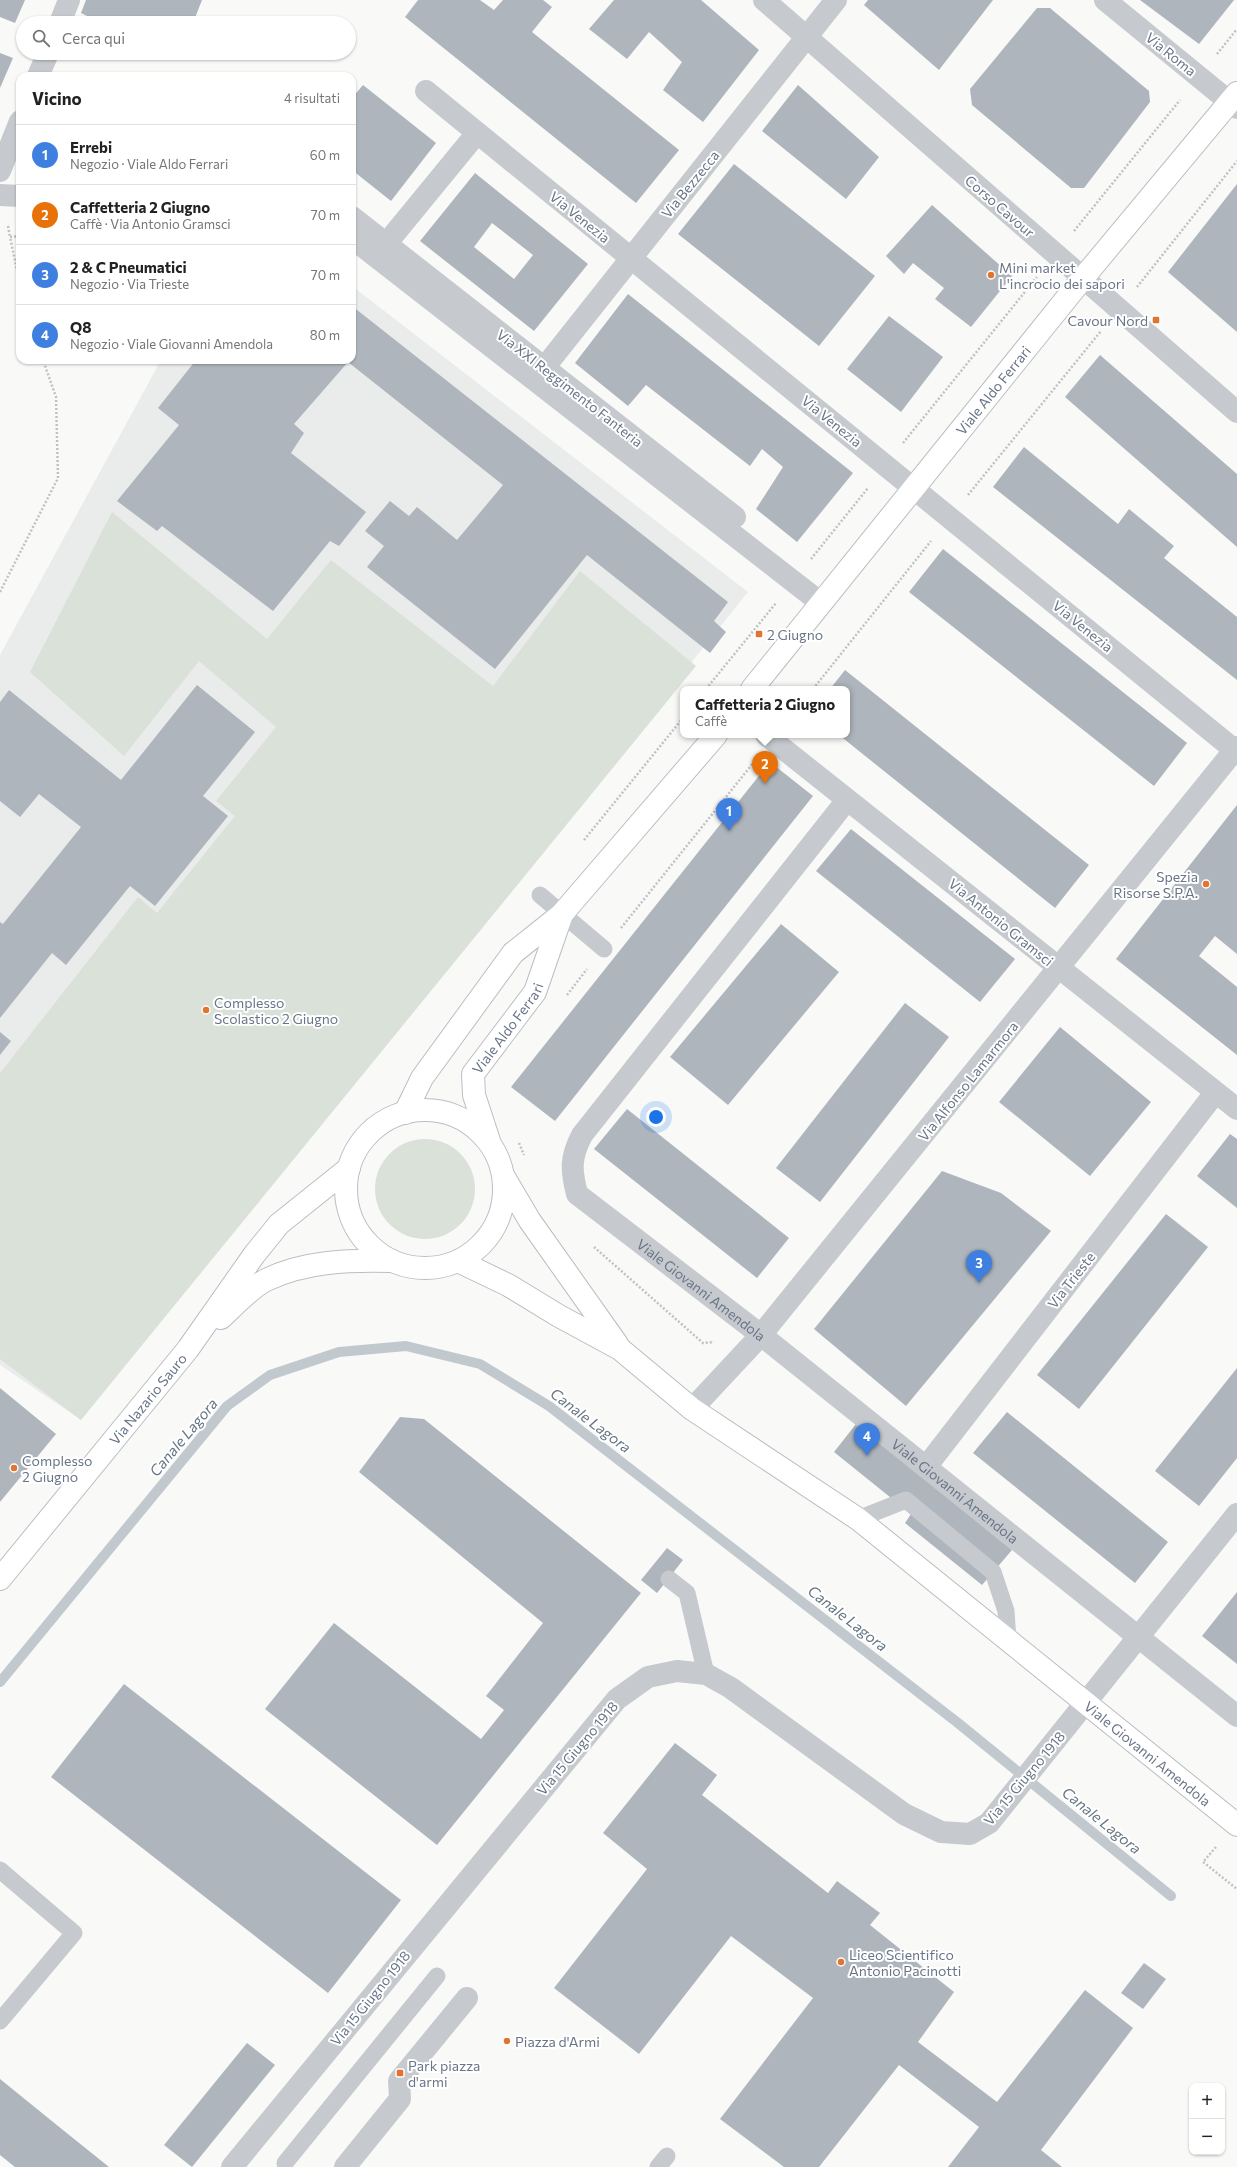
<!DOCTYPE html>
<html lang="it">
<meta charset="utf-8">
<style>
:root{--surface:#fff;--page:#f6f6f6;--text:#222;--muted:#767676;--line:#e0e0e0;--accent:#e17530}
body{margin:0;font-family:Commissioner,sans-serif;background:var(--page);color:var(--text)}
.controls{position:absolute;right:12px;bottom:12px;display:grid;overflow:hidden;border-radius:8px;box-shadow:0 1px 3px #0004}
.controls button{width:36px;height:36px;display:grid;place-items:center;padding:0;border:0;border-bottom:1px solid var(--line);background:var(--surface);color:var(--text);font:20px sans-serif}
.you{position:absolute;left:656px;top:1117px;width:14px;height:14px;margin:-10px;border:3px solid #fff;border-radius:50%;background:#1a73e8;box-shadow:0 0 0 6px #1a73e833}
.badge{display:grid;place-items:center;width:26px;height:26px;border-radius:50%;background:var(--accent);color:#fff;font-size:13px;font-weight:700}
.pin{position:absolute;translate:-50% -33px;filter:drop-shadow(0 1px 2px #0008)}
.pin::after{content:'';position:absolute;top:21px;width:14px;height:12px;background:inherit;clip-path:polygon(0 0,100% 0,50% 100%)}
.popup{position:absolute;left:680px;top:686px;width:170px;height:52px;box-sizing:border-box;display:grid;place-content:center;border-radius:8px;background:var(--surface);filter:drop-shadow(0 1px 3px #0005);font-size:13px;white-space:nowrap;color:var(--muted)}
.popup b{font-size:15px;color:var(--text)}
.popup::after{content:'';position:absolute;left:50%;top:100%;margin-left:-8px;border:8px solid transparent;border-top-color:var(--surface)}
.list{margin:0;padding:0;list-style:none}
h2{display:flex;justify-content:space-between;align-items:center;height:52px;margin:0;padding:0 16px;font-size:17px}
h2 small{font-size:13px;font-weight:400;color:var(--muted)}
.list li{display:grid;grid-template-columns:26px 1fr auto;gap:12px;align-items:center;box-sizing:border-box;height:60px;padding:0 16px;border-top:1px solid var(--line)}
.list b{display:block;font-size:15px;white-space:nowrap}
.list p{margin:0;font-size:13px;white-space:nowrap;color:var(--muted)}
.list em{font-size:13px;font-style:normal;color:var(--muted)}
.icon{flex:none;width:22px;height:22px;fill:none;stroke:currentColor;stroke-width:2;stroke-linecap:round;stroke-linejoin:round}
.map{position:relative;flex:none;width:1237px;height:2167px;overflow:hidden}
.search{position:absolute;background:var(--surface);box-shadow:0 1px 3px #0004;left:16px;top:16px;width:340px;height:44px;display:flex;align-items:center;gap:10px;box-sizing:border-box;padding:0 14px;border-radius:22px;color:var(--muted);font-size:15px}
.panel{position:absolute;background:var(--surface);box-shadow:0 1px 3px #0004;left:16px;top:72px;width:340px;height:292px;border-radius:12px}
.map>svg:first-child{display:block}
.built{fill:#eaebeb}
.green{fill:#dae1d9}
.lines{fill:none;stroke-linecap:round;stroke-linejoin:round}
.stream{stroke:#c1c9cf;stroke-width:10}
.building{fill:#aeb5bc;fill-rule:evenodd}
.secondary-casing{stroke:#babec4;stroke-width:24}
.primary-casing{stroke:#b9bcc1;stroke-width:24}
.path{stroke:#c0c1c4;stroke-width:2.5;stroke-dasharray:2 2;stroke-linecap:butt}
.lane{stroke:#c6c9cd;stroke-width:17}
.street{stroke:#c6c9cd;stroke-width:22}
.secondary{stroke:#fff;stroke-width:22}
.primary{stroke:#fff;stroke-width:22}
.poi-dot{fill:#e17530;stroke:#fff;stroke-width:1.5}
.labels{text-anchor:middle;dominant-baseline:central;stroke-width:4;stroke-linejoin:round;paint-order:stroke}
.street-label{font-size:14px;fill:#697588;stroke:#fff}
.poi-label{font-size:14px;fill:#697588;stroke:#fff;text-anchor:start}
.water-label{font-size:15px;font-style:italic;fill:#657683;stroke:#fff}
</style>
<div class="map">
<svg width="1237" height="2167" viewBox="0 0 1237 2167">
<rect width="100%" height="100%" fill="#f9faf8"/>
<polygon class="built" points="352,286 748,592 81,1420 0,1365 0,655 161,360 352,360"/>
<g class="green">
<polygon points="112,512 267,639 331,560 493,686 580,571 696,666 81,1420 0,1359 0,1073 138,897 157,913 235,816 216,801 276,727 199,661 124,756 30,672"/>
<circle cx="425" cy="1189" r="50"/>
</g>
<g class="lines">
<polyline class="stream" points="0,1682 227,1406 270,1375 339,1352 406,1346 480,1364 549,1406 958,1723 1171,1896"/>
</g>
<g class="building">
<polygon points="0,0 25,0 15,23 0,17"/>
<polygon points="86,0 202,0 193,23 87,23 89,17 81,13"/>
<polygon points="418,0 480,0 494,10 503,0 543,0 552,7 532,32 679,150 636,203 405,17"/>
<polygon points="614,0 701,0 759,50 703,122 663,90 682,62 649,32 627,59 589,29"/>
<polygon points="868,0 993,0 939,70 864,5"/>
<polygon points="1140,0 1234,0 1199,44"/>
<polygon points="1037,8 1050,8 1149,91 1150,102 1084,188 1071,188 972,105 970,89"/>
<polygon points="0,53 13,58 0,88"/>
<polygon points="363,85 436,143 391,201 352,170 352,98"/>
<polygon points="798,85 879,157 846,199 762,131"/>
<polygon points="734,164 875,276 819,346 678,234"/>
<path d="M475,173L588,264L534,331L420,241ZM492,223L533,255L514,279L474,247Z"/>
<polygon points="1237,184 1237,332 1168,272"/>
<polygon points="932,205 1012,276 971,327 935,299 944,288 913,263 904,274 886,256"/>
<polygon points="628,294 853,473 797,542 756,509 783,467 762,449 750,466 646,385 628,406 575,363"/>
<polygon points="352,306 728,602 714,621 726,632 710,653 587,555 495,669 367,567 384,546 365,531 390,501 409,516 417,507 457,540 503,485 348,362 294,424 304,433 291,453 366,512 339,546 330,541 273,611 162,526 157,531 117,501 179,425 158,408 196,360 352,360"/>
<polygon points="889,316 943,357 901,412 847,369"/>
<polygon points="1100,355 1237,474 1237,547 1065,397"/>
<polygon points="1024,447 1118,524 1129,509 1174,546 1164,558 1237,617 1237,680 993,487"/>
<polygon points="943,549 1187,743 1154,786 909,592"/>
<polygon points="845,670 1089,865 1055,908 839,735 847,735 847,689 830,689"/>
<polygon points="197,685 255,732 203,796 228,816 155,906 130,886 66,965 52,953 0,1018 0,922 3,924 81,827 39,794 20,817 0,801 0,702 9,690 121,780"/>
<polygon points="770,762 813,796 555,1121 511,1087"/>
<polygon points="1237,805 1237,954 1215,936 1199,956 1237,987 1237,1055 1116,959"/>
<polygon points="851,829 1015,959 980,1002 816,871"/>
<polygon points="781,924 839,972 728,1105 670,1057"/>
<polygon points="905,1003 949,1037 820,1202 776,1168"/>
<polygon points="1060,1027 1151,1102 1090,1176 999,1102"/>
<polygon points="0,1032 11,1041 0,1055"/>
<polygon points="627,1109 789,1238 757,1278 594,1149"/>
<polygon points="1230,1134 1237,1139 1237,1208 1197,1176"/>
<polygon points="942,1171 1001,1193 1051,1231 906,1406 814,1329"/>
<polygon points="1166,1214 1208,1247 1079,1409 1037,1375"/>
<polygon points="1237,1368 1237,1458 1199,1506 1155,1471"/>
<polygon points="0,1388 56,1434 0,1502"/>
<polygon points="1007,1412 1168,1542 1135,1583 973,1453"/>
<polygon points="400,1417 424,1419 641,1593 437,1845 265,1709 334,1623 481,1739 504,1710 486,1696 543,1623 359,1472"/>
<polygon points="856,1424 1012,1550 982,1585 905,1523 911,1514 834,1452"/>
<polygon points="667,1548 683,1560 657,1593 641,1580"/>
<polygon points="1237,1592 1237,1664 1202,1636"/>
<polygon points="124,1684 401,1900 328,1993 51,1777"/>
<polygon points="675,1743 717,1775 702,1795 828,1893 837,1881 880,1913 870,1925 954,1992 918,2042 997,2102 1085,1990 1133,2028 1041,2150 1062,2167 948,2167 979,2127 899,2065 819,2167 784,2167 720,2119 813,1998 731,1936 639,2054 554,1988 647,1869 603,1833"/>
<polygon points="1144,1963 1166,1979 1143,2009 1121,1993"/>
<polygon points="247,2043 275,2065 192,2167 164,2145"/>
<polygon points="0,2079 58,2126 109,2167 15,2167 0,2155"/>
</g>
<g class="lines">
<g class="secondary-casing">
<g id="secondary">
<path id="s2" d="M752,689L1083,278L1237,93"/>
<circle cx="425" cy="1189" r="79"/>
<polyline points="405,1113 422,1078 513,953 562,914 716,735"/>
<path id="s3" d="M489,1141L474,1095L473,1074L535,992L562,914"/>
<path d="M221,1318C235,1305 249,1289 266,1280C305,1261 349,1260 392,1261"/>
<path id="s4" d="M0,1579L188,1349L254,1255L279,1224L349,1168"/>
</g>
</g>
<g class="primary-casing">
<g id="primary">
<polyline points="504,1177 530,1221 617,1344"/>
<path id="s5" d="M458,1261L508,1285L559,1316L620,1349L692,1409L858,1519L1237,1825"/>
</g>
</g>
<g class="path">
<polyline points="1217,54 1237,29"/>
<polyline points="8,226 10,237"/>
<polyline points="1074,231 1180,100"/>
<polyline points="20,236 10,237 20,285"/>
<polyline points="1137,287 1237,161"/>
<polyline points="903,443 1037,277"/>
<polyline points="968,495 1101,331"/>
<polyline points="811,559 868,488"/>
<polyline points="0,592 58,478 56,397 43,360"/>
<polyline points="706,689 776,603"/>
<polyline points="813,689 931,541"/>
<polyline points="584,840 683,718"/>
<polyline points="621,928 754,762"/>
<polyline points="567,995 587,969"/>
<polyline points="519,1143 524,1155"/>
<polyline points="594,1247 703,1343 714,1342"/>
<polyline points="1216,1847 1203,1862 1237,1889"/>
</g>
<g class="lane">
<polyline points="540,895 604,949"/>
<polyline points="858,1519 906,1500 993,1572 1006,1611 1008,1640"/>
<polyline points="669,1579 687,1593 706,1674"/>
<polyline points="0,1870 74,1933 0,2021"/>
<polyline points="285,2163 437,1976"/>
<polyline points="658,2167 667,2156"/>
</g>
<g class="street">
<polyline points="764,0 1237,412"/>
<polyline points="1105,0 1237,108"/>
<polyline points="60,23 69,0"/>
<polyline points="38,76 48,53"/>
<polyline points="426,91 1237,752"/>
<polyline points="0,171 20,121"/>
<polyline points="0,195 20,196"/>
<polyline points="352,217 735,517"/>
<polyline points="352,238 821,603"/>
<polyline points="386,244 477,133"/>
<polyline points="544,368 836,0"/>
<polyline points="766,735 1237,1109"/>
<path id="s1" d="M847,800L582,1135C570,1158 571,1170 577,1194L761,1335L1237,1716"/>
<polyline points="692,1409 761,1335 1237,747"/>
<polyline points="926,1467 1215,1093"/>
<polyline points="232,2167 617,1699 648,1677 677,1671 706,1674 731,1688 904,1814 941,1832 970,1834 989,1823 1237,1514"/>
<polyline points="345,2167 400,2099 399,2081 467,1998"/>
</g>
<use href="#secondary" class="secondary"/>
<use href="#primary" class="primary"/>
</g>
<g class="poi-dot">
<circle cx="991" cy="275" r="4"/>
<rect x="1152" y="316" width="8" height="8" rx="2"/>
<rect x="755" y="630" width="8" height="8" rx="2"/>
<circle cx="1206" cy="884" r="4"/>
<circle cx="206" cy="1010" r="4"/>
<circle cx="14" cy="1468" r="4"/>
<circle cx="841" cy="1962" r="4"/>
<circle cx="507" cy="2041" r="4"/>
<rect x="396" y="2069" width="8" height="8" rx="2"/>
</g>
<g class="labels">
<g class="street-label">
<text transform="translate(1171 54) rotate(39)">Via Roma</text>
<text transform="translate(690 184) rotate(-51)">Via Bezzecca</text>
<text transform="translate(1000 206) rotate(41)">Corso Cavour</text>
<text transform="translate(580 217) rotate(39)">Via Venezia</text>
<text transform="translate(570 388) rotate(38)">Via XXI Reggimento Fanteria</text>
<text stroke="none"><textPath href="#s2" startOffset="384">Viale Aldo Ferrari</textPath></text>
<text transform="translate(832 421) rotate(39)">Via Venezia</text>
<text transform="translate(1083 626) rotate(39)">Via Venezia</text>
<text transform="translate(1001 922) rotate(39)">Via Antonio Gramsci</text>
<text stroke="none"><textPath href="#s3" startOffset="127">Viale Aldo Ferrari</textPath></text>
<text transform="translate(968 1081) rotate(-51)">Via Alfonso Lamarmora</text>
<text transform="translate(1071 1280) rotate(-52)">Via Trieste</text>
<text stroke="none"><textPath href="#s1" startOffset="645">Viale Giovanni Amendola</textPath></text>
<text stroke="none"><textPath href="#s4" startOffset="233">Via Nazario Sauro</textPath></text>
<text stroke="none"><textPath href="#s1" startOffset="969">Viale Giovanni Amendola</textPath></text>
<text transform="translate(577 1748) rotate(-50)">Via 15 Giugno 1918</text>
<text stroke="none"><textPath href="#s5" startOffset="850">Viale Giovanni Amendola</textPath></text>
<text transform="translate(1024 1778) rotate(-50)">Via 15 Giugno 1918</text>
<text transform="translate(370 1998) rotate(-51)">Via 15 Giugno 1918</text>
</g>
<g class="poi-label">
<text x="999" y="267">Mini market<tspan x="999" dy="16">L'incrocio dei sapori</tspan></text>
<text x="1148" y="320" text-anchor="end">Cavour Nord</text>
<text x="767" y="634">2 Giugno</text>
<text x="1198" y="876" text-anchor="end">Spezia<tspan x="1198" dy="16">Risorse S.P.A.</tspan></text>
<text x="214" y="1002">Complesso<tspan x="214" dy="16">Scolastico 2 Giugno</tspan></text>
<text x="22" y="1460">Complesso<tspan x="22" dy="16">2 Giugno</tspan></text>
<text x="849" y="1954">Liceo Scientifico<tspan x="849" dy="16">Antonio Pacinotti</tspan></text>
<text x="515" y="2041">Piazza d'Armi</text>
<text x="408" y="2065">Park piazza<tspan x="408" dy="16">d'armi</tspan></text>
</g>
<g class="water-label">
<text transform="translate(591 1420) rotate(37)">Canale Lagora</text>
<text transform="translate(183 1437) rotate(-50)">Canale Lagora</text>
<text transform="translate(848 1618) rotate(38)">Canale Lagora</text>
<text transform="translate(1102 1820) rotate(39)">Canale Lagora</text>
</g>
</g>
</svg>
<div class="controls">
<button>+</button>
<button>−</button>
</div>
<div class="you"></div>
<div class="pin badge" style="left:729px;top:831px;background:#3f7fe0">1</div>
<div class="pin badge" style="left:765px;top:784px;background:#e8710a">2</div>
<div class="popup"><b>Caffetteria 2 Giugno</b>Caffè</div>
<div class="pin badge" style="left:979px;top:1283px;background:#3f7fe0">3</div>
<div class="pin badge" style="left:867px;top:1456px;background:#3f7fe0">4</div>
<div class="search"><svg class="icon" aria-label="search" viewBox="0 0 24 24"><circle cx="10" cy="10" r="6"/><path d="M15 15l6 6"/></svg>Cerca qui</div>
<section class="panel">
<h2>Vicino<small>4 risultati</small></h2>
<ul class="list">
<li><span class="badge" style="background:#3f7fe0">1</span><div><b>Errebi</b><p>Negozio · Viale Aldo Ferrari</p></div><em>60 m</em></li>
<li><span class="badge" style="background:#e8710a">2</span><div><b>Caffetteria 2 Giugno</b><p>Caffè · Via Antonio Gramsci</p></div><em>70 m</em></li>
<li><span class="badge" style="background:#3f7fe0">3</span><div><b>2 &amp; C Pneumatici</b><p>Negozio · Via Trieste</p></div><em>70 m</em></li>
<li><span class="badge" style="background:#3f7fe0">4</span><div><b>Q8</b><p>Negozio · Viale Giovanni Amendola</p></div><em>80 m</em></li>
</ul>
</section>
</div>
